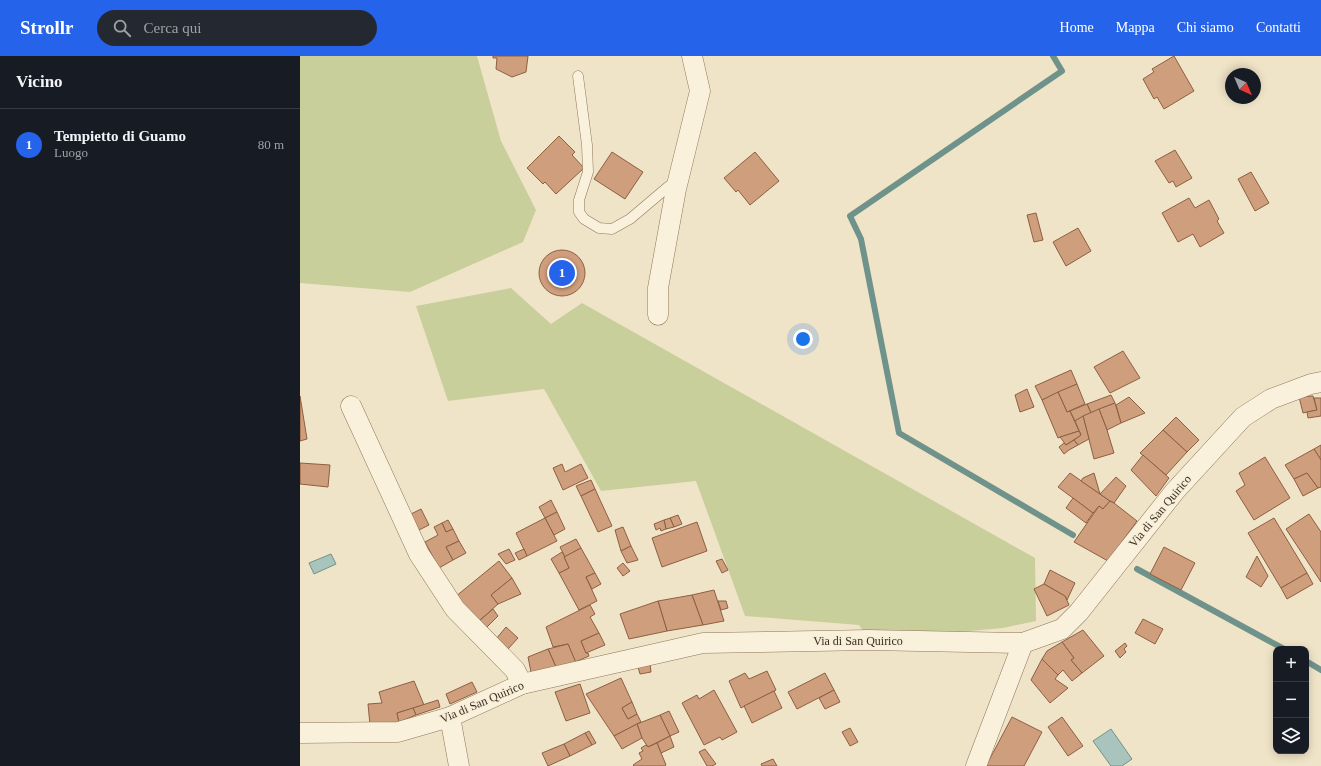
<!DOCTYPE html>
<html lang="it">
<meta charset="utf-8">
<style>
:root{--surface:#171b24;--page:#242831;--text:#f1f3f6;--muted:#9ea1a6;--line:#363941;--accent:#2563eb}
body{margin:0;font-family:Georgia,serif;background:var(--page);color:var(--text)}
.controls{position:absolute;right:12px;bottom:12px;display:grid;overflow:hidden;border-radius:8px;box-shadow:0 2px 10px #0003}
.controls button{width:36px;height:36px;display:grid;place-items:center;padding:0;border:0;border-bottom:1px solid var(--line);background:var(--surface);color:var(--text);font:20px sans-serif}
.compass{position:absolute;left:925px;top:12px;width:36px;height:36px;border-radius:50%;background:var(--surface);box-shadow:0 2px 10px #0003;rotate:136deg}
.you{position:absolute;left:503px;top:283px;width:14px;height:14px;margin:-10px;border:3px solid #fff;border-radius:50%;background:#1a73e8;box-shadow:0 0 0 6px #1a73e833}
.badge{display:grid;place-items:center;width:26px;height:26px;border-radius:50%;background:var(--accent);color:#fff;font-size:13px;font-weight:700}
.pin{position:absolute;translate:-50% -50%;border:2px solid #fff;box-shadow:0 1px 4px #0006}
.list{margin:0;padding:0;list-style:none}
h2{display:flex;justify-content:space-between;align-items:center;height:52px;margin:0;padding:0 16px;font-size:17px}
h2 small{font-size:13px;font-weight:400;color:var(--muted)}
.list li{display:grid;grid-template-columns:26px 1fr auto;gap:12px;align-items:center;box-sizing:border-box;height:72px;padding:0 16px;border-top:1px solid var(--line)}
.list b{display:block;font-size:15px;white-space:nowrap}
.list p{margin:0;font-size:13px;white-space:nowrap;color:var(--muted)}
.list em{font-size:13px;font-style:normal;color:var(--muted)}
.icon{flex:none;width:22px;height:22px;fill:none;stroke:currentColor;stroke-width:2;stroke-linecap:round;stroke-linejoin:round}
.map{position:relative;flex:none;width:1021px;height:710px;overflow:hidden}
header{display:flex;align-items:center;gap:24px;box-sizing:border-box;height:56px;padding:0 20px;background:var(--accent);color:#fff}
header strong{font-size:19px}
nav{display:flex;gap:22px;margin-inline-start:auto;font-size:14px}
.search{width:280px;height:36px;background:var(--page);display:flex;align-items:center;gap:10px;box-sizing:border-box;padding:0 14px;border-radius:22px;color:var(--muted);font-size:15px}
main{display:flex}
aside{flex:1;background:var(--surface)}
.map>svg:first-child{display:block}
.green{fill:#c9cf9b}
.water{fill:#a9c4bc;stroke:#6f938a}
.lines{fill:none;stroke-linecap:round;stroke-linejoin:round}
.stream{stroke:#6f938a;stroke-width:6}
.building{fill:#cf9f7d;stroke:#8d5f41}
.service-casing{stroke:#8d765c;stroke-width:11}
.minor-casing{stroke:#8d765c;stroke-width:21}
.service{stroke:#faf1dc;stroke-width:10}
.minor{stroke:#faf1dc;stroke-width:20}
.labels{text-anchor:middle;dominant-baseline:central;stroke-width:3;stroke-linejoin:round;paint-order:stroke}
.street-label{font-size:12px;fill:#3d2e20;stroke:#f7eed8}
</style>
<header>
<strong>Strollr</strong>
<div class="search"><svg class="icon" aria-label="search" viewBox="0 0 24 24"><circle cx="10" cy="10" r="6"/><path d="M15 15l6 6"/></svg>Cerca qui</div>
<nav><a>Home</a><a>Mappa</a><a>Chi siamo</a><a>Contatti</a></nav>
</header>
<main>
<aside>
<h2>Vicino<small></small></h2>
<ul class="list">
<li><span class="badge">1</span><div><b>Tempietto di Guamo</b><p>Luogo</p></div><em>80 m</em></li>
</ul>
</aside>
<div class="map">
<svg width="1021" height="710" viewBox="0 0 1021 710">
<rect width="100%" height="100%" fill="#f0e4c8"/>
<g class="green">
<polygon points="0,0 177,0 201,85 236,154 223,186 110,236 0,227"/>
<polygon points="211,232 251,268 282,247 735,502 736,565 703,572 569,584 559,569 445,560 396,425 301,435 244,333 148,345 116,250"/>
</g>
<g class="water">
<polygon points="31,498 36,508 14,518 9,507"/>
<polygon points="811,673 832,703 822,710 811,710 793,685"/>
</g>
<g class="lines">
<g class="stream">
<polyline points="753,0 762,15 550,160 561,183 599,377 773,479"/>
<polyline points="837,513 984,593"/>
<polyline points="1006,605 1021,614"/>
</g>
</g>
<g class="building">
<polygon points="193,0 228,0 226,16 212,21 196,13 197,2 193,2"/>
<polygon points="874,0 894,35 864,53 857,41 854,43 843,23 854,16 852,13"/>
<polygon points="259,80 275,96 272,99 284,112 256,138 245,126 243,128 227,112"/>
<polygon points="875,94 892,122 876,131 873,125 869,127 855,105"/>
<polygon points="312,96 343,116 325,143 294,123"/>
<polygon points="455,96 479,125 450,149 438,134 436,136 424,122"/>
<polygon points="951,116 969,147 955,155 938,123"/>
<polygon points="889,142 895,152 909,144 919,163 917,165 924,177 900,191 893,178 878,186 862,157"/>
<polygon points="736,157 743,184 734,186 727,159"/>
<polygon points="778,172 791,195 766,210 753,186"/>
<circle cx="262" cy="217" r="23"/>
<polygon points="823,295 840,322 810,337 794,311"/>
<polygon points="771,314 777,328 742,344 735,330"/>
<polygon points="777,328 785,348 767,356 758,336"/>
<polygon points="727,333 734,351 720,356 715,339"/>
<polygon points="758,336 767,356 770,355 779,375 758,382 742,344"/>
<polygon points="811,339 815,347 791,357 787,348"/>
<polygon points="0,340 7,383 0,385"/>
<polygon points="1013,340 1017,354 1003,357 999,341"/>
<polygon points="829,341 845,357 821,367 816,349"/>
<polygon points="1014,342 1021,342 1021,360 1008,362 1007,356 1017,354"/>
<polygon points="815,347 821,367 807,374 799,353"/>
<polygon points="787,348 791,357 775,365 770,355"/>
<polygon points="799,353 807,374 814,397 794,403 783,360"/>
<polygon points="783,360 789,383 778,389 774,384 781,379 775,365"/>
<polygon points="876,361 899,384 887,396 863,374"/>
<polygon points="863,374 887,396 866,419 840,397"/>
<polygon points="779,375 781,379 766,389 760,381"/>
<polygon points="774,384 778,389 769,394 764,398 759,391 764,387 766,389"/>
<polygon points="1021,389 1021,404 1014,393"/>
<polygon points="1014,393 1021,404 1021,431 1018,432 1007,417 994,423 985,409"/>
<polygon points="843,399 869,422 856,440 831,414"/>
<polygon points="965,401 990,442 954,464 936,435 945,429 939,417"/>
<polygon points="0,407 30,409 28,431 0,428"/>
<polygon points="262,408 265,416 281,408 288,422 263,434 253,412"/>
<polygon points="770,417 810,445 803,453 799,450 793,457 758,431"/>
<polygon points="794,417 800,438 781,425 783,422"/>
<polygon points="1007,417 1018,432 1003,440 994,423"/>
<polygon points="816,421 826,430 814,447 810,445 800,438"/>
<polygon points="291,424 295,433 281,440 276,430"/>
<polygon points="295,433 312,470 298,476 281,440"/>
<polygon points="773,442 793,457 786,467 766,452"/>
<polygon points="251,444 257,456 245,462 239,451"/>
<polygon points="810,445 814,447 837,465 808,505 774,486 799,450 803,453"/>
<polygon points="121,453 129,469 119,474 111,458"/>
<polygon points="257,456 265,473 254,479 245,462"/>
<polygon points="1009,458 1021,476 1021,526 986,473"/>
<polygon points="378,459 382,468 374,471 370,462"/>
<polygon points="245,462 257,485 227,500 216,477"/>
<polygon points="370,462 374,471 366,473 364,464"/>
<polygon points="974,462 1007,517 981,532 948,477"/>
<polygon points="148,464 153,473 146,476 142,467"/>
<polygon points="364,464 366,473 361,475 360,472 356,474 354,468"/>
<polygon points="397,466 407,495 362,511 352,482"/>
<polygon points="142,467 146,476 153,473 159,485 146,491 153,504 139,512 125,486 138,479 134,471"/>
<polygon points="323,471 331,490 321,495 315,474"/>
<polygon points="276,483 281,492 265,501 260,491"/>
<polygon points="159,485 166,497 153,504 146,491"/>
<polygon points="331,490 338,504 327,507 321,495"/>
<polygon points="864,491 895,507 881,534 850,518"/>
<polygon points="281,492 295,517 286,521 297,545 279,554 259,517 269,512 264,501"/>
<polygon points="209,493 215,504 206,508 198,498"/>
<polygon points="224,493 227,500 219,504 215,497"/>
<polygon points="262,496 265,501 264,501 269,512 259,517 251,503"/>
<polygon points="957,500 968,520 961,531 946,521"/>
<polygon points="422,503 428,514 422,517 416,505"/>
<polygon points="199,505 212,522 191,539 198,548 178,566 155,541"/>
<polygon points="323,507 330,515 323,520 317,512"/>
<polygon points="750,514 775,527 767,544 765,540 744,528"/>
<polygon points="295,517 301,528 292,533 286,521"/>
<polygon points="1007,517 1013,528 987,543 981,532"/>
<polygon points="212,522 221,538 198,548 191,539"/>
<polygon points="744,528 765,540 769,549 747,560 734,533"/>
<polygon points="414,534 424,565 403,569 392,539"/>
<polygon points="392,539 403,569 367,575 358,545"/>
<polygon points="358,545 367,575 329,583 320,558"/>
<polygon points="418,545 426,545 428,552 421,554"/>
<polygon points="290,549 295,558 290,561 299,577 281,585 286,597 288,597 289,600 275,606 268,588 253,591 246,571"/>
<polygon points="193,553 198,560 185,573 178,566"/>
<polygon points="843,563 863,573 855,588 835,577"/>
<polygon points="206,571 218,582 207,594 196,583"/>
<polygon points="783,574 804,600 782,617 771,604 774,602 762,586"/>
<polygon points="299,577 305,589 286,597 281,585"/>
<polygon points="762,586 774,602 771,604 782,617 772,625 763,614 758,619 742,603 747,595"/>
<polygon points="825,587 827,590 824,593 826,596 820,602 815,595"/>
<polygon points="268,588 277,609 256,611 248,593"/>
<polygon points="248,593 256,611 231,616 228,601"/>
<polygon points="742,603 758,619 755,623 768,632 750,647 731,624"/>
<polygon points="350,608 351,616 340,618 338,611"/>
<polygon points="467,615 476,634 441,652 429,625 445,617 449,623"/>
<polygon points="525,617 534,634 497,653 488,636"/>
<polygon points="321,622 332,646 322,652 328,663 337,658 341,666 314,680 286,638"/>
<polygon points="114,625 124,649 97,657 99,666 90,669 70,669 68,648 82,647 79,636"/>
<polygon points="172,626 177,636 150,648 146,638"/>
<polygon points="280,628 290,657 266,665 255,636"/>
<polygon points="414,634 437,676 422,684 420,681 404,689 382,647 397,639 399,643"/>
<polygon points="534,634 540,646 525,653 519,642"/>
<polygon points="474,635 482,652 452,667 444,650"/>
<polygon points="138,644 140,651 116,659 113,652"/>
<polygon points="332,646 337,658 328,663 322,652"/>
<polygon points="113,652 116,659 99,666 97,657"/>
<polygon points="369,655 379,676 370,680 360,659"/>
<polygon points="360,659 370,680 348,691 342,682 337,668"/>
<polygon points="712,661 742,676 724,710 686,710"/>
<polygon points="762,661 783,690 768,700 748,671"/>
<polygon points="337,668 342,682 322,693 314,680"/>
<polygon points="550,672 558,686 550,690 542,676"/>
<polygon points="289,675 296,687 292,689 285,677"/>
<polygon points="285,677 292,689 270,700 264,688"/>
<polygon points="370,680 374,691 361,697 357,687"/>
<polygon points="357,687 366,709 364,710 334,710 333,709 342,703 339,697 343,695 341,692 346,689 348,691"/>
<polygon points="264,688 270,700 248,710 242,697"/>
<polygon points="405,693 416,708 412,710 407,710 399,696"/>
<polygon points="473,703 477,710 462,710 461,708"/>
</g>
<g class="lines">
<g class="service-casing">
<polyline id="service" points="278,20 287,89 288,116 279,144 279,156 284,163 299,172 312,173 330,163 369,130 376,133"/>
</g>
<g class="minor-casing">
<g id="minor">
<polyline points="358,259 358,232 376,133 400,35 392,0"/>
<polyline points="51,350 119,498 155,553 215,614 222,628"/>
<polyline points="150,661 159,710"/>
<polyline points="0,677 98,676 150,661 222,628 403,587 569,584 723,587 762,573 779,556 875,435 943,361 971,343 1011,328 1021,326"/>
<polyline points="676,710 723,587"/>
</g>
</g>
<use href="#service" class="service"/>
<use href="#minor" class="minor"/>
</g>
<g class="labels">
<g class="street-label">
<text transform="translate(860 455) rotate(-50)">Via di San Quirico</text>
<text x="558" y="585">Via di San Quirico</text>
<text transform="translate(182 646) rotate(-23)">Via di San Quirico</text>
</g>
</g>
</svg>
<div class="controls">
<button>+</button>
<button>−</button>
<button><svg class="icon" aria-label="layers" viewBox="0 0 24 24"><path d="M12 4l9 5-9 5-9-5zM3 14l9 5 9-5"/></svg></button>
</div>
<svg class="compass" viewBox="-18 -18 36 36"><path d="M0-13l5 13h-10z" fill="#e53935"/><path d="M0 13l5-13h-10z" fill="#9ea1a6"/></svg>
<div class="you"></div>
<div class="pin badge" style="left:262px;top:217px">1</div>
</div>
</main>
